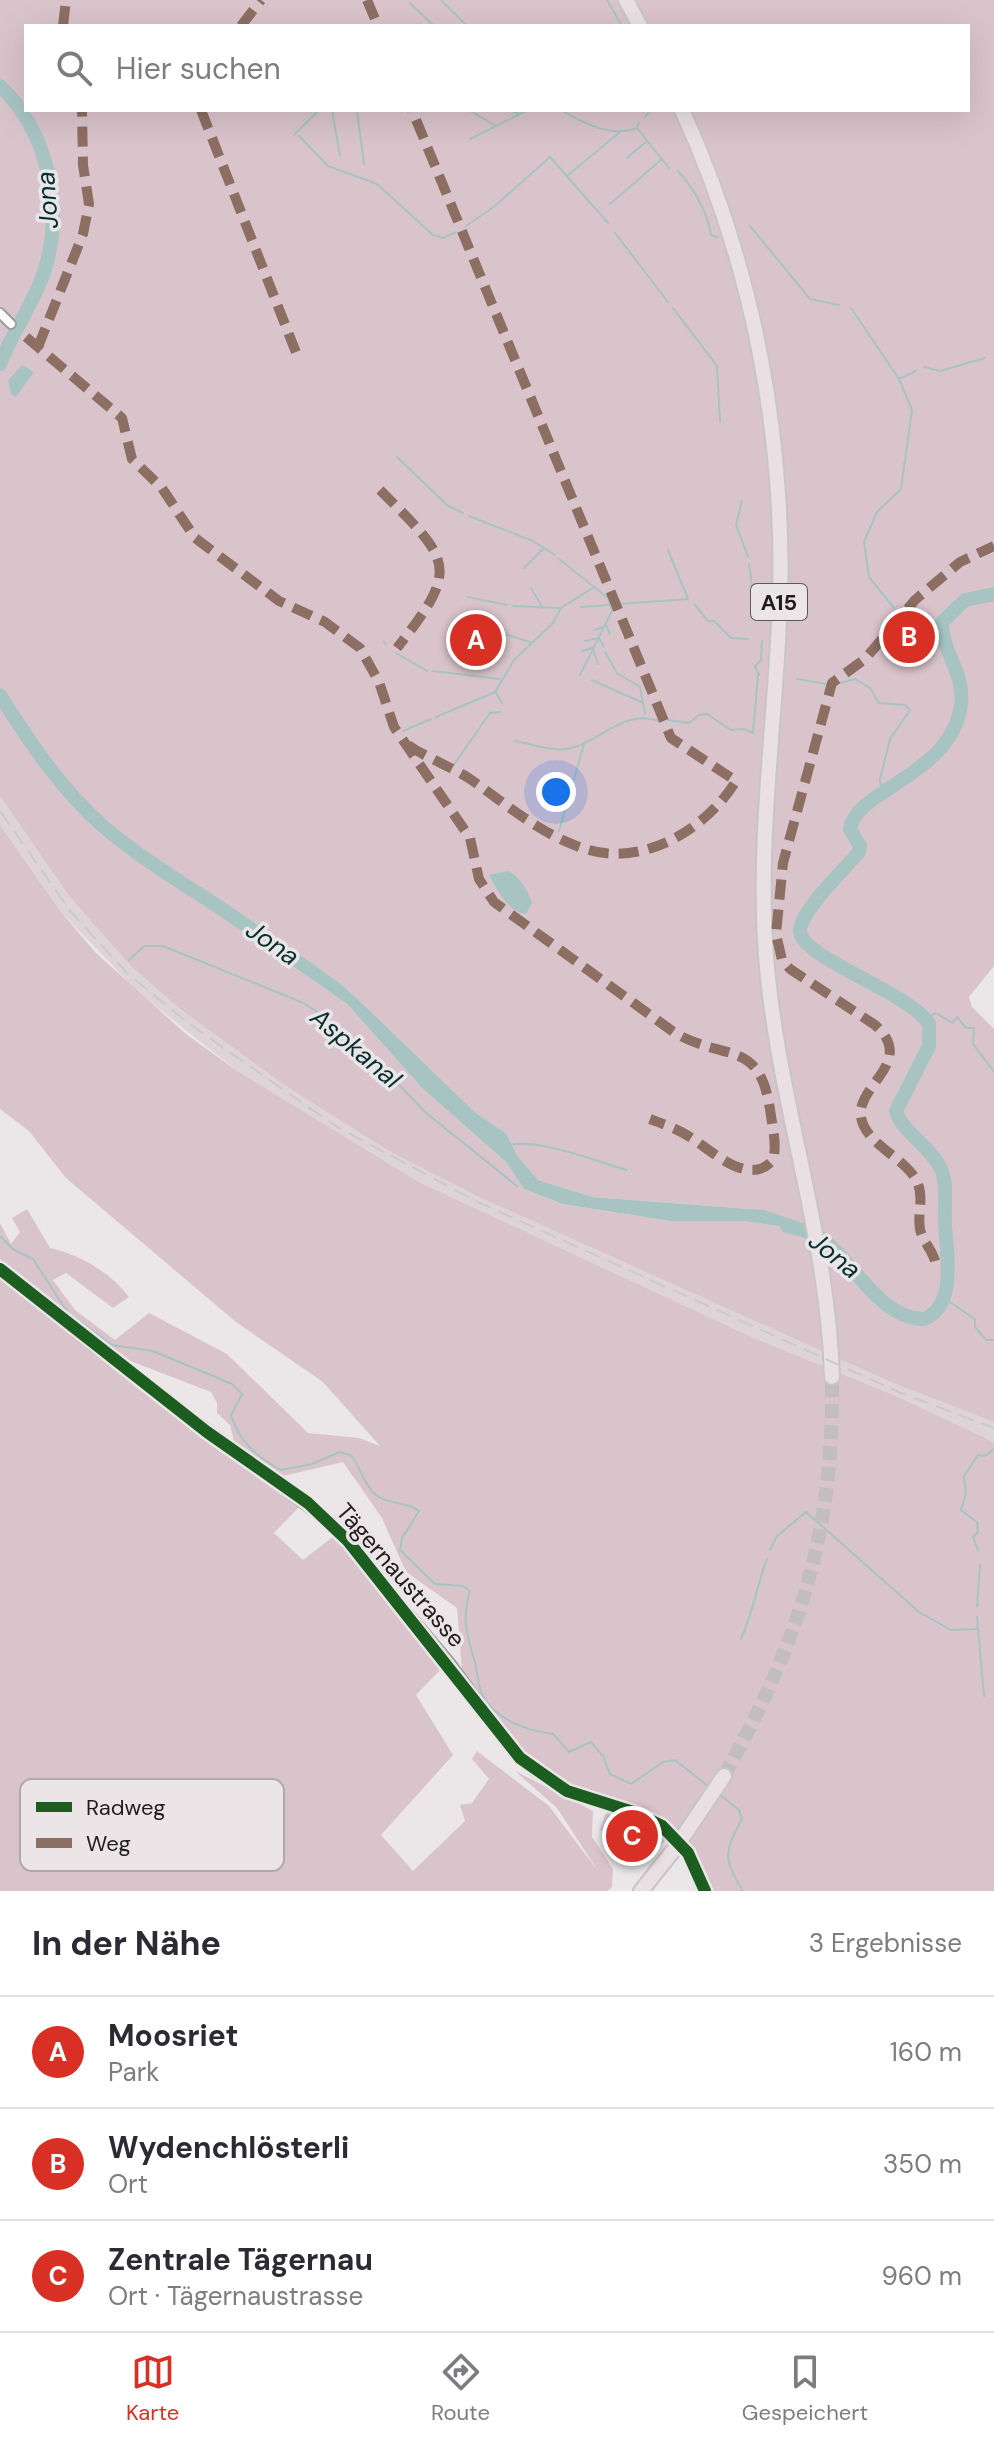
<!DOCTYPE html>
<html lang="de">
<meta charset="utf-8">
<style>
:root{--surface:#fff;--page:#f2f2f3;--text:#2b2b33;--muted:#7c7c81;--line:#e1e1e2;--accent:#d93025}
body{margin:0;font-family:"DM Sans",sans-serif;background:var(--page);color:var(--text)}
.you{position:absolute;left:556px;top:792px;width:28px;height:28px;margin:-20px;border:6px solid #fff;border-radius:50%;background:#1a73e8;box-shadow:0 0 0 12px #1a73e833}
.badge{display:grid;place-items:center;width:52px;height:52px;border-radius:50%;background:var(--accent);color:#fff;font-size:26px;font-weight:700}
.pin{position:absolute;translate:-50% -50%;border:4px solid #fff;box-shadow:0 2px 8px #0006}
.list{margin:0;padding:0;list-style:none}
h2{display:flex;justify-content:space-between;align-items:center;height:104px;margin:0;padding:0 32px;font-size:34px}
h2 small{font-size:26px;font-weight:400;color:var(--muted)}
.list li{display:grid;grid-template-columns:52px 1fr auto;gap:24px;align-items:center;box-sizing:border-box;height:112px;padding:0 32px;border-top:2px solid var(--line)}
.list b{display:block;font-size:30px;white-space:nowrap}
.list p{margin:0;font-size:26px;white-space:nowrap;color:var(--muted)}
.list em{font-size:26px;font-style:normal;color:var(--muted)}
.icon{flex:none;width:44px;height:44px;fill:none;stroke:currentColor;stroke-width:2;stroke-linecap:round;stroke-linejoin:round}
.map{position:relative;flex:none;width:994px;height:1891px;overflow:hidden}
.search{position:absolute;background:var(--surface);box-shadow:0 8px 32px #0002;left:24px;right:24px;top:24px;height:88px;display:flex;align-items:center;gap:20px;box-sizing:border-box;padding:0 28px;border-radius:0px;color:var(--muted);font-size:30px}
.sheet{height:440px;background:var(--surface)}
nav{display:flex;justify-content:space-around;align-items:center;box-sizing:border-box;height:112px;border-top:2px solid var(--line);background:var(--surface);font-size:22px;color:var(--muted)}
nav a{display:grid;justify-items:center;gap:4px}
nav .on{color:var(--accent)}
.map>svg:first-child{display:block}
.built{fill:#ded4d8}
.green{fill:#dac4cc;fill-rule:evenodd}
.water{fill:#a7c4c3}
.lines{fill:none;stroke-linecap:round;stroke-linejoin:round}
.stream{stroke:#a7c4c3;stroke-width:2}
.river{stroke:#a7c4c3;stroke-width:14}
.trunk-tunnel{stroke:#c2bebf;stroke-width:14;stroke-dasharray:14 7;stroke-linecap:butt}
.minor-casing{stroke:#9e9b9c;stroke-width:12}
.tertiary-casing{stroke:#9e9b9c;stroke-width:14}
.trunk-casing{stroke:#c7c5c5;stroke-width:18}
.minor{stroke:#fcfbfc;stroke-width:8}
.tertiary{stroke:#fcfbfc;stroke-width:10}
.trunk{stroke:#eae0e4;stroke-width:14}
.rail{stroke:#cbc9c9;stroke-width:2;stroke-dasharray:16 8;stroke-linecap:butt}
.tertiary-bridge-casing{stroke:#9e9b9c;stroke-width:14;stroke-linecap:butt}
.tertiary-bridge{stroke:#fcfbfc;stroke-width:10}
.quiet{stroke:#8d6e63;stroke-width:10;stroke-dasharray:20 10;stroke-linecap:butt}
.cycleway-casing{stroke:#ece5e7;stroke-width:17}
.cycleway{stroke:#1b5e20;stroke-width:12}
.labels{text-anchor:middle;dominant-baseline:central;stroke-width:7;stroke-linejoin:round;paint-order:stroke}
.shield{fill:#ece5e7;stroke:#5c595a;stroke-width:2}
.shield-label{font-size:22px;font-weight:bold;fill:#1f1d1d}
.street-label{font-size:24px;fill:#1f1d1d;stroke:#ece5e7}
.water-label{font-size:26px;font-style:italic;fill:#03302e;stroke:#ece5e7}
.key{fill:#ece5e7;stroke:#aea9aa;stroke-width:2}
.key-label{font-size:22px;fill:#1f1d1d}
</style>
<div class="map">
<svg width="994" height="1891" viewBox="0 0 994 1891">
<rect width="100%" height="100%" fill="#ebe6e8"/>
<polygon class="built" points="0,796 69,896 129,960 180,1009 287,1087 387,1150 893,1383 994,1422 994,1442 894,1395 754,1338 421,1183 237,1071 137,991 61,912 0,825"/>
<g class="green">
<path d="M0,0H994V966L969,997L972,1007L994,1029V1422L893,1383L477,1196L387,1150L287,1087L180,1009L131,966L69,896L0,796ZM26,26H968V110H26ZM242,914L340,983L365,1006L476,1113L506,1133L517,1155L538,1180L593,1197L764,1210L800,1223L805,1230L743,1221H670L562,1204L524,1189L506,1162L423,1089L347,1004L232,924Z"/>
<path d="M0,825L61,912L96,953L186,1034L237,1071L421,1183L754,1338L894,1395L994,1442V1891H712L692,1847L663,1819L571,1784L538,1765L509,1737L462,1670L457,1608L406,1572L382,1518L343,1462L283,1476L235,1445L230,1425L217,1413V1403L211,1392L112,1354L0,1259V1223L11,1244L20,1232L12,1218L27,1209L50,1248C79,1254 111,1273 129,1297L113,1308L66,1273L53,1280L75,1310L115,1340L149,1313L227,1354L308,1433L359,1438L380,1446L323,1382L236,1322L66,1178L29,1131L0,1109Z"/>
<polygon points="0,1279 176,1418 301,1505 274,1533 303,1560 334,1536 442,1668 416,1695 453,1755 381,1835 413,1871 465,1821 460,1805 472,1803 489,1779 472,1759 477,1751 549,1806 598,1871 557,1808 515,1771 593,1811 592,1837 613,1869 612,1887 607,1891 0,1891"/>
<polygon points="606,1813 650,1828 665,1841 647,1855 638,1850 643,1833 625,1824 613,1839 600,1830"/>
</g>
<g class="water">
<polygon points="22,365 34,372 16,397 11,394 8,380"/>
<path d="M508,871C519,876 529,891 532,903L526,914C508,912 497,889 489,875Z"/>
<polygon points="226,911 242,914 340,983 365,1006 476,1113 506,1133 517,1155 538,1180 593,1197 764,1210 794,1220 806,1230 743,1221 670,1221 562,1204 524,1189 506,1162 423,1089 347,1004 232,924"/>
</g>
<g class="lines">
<g class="stream">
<polyline points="441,0 467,26"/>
<polyline points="607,0 622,26"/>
<polyline points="410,3 434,26"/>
<polyline points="332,110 340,155"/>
<polyline points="357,110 364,164"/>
<polyline points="510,110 519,114"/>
<path d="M561,110C583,123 612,138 637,128"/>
<polyline points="472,112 495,125"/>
<polyline points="645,117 650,110"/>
<polyline points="639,123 637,128 669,168"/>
<polyline points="294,135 319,110"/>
<polyline points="299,136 328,166 377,184 433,235 443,238 456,232"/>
<polyline points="470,139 528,110"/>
<polyline points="627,158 647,141"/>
<path d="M678,171C694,189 707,211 711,235L717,237"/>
<polyline points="567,176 620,132"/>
<polyline points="610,204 662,159"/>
<polyline points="466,226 495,206 550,157 608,223"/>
<polyline points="750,226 810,299 839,305"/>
<polyline points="615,233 668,302"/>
<polyline points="673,308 717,366 720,421"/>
<polyline points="851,308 899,379 912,410 901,489 877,512 864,542 869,577 894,608"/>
<polyline points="924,367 940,371 985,358"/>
<polyline points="899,379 916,371"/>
<polyline points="397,457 448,506 463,513"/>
<polyline points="742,501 736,525 748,557"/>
<polyline points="469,516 533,541 555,555"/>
<polyline points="559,559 608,598 612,611 580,675"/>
<polyline points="749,564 756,616"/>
<polyline points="524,568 543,549"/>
<polyline points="531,588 543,608"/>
<polyline points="468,597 507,605"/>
<polyline points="619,604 688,599 668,550"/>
<polyline points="695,605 708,621 714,621 731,638 748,639"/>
<polyline points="513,606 559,608"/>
<polyline points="581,607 610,605"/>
<polyline points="914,616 942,641"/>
<polyline points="470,623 530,642"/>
<polyline points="606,625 610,634"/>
<polyline points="594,630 604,627"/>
<polyline points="585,641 599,638 604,647"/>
<polyline points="384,642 386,644"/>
<polyline points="593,649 598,664"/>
<polyline points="582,651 592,648"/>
<polyline points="605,652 617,673 640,687 645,714"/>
<polyline points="396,653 427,671"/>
<polyline points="433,671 500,679"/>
<polyline points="759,675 755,666 761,660 762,641"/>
<polyline points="797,679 827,684"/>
<polyline points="592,680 641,702"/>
<polyline points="836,684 855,679 870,688 879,703 905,705 910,710 890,739 880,779 882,794"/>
<polyline points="496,693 502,703"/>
<polyline points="436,717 495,692 514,660 553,623 561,608 594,587"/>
<polyline points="668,720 689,723 699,715 707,714 731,730 744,729 753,733 758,675"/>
<polyline points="403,731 431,719"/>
<path d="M515,741C532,744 554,753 572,748C603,739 625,709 659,721"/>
<polyline points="453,766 490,713 500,712"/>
<polyline points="559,831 584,744"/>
<polyline points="129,960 144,946 163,946 301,1002 326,1017 363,1047 425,1112 517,1186"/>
<polyline points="926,1018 936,1013 952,1023 957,1017 966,1028 974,1028 973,1044 994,1072"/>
<path d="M508,1145C540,1138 594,1161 627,1170"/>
<path d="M0,1236L13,1249L33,1259L68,1313L112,1345L153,1351L232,1384L242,1394L231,1415C240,1443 256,1456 281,1470L312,1464L340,1452L352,1456C361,1469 364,1485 376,1495C388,1505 407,1501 419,1511L402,1538L400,1550L435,1584L463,1586L470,1591C462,1617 466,1633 474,1659C478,1670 477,1685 483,1696C496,1720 528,1731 553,1734L569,1752L591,1742L603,1756L610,1774L631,1784L663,1762L675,1760L708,1786"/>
<polyline points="942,1297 975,1319 975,1327 986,1340 994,1340"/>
<polyline points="770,1550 777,1536 806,1512 919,1612 951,1630 976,1629"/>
<polyline points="978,1550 973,1537 978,1532 977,1522 961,1510 966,1494 964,1476 978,1455 985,1456 994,1449"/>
<polyline points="977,1606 980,1565"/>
<polyline points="977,1617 984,1696"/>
<path d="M741,1639C754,1610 756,1588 767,1559"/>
<path d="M719,1794L739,1810L742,1819C724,1852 723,1859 743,1891"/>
</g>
<g class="river">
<path d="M0,86C49,132 65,212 43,275C32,306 12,333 0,364"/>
<path d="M0,695C28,740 63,792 104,827C146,863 195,890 241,922"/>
<path d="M787,1226C800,1229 811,1231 822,1239C853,1261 881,1320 924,1319C958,1306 946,1251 945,1223C944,1205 948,1185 941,1169C931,1147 901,1131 896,1111L929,1046V1024C913,994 794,955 800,929C805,906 843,871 859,852L860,846L850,829C856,789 951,776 961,705C965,673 942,653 942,622L965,600L994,594"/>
</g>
<path class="trunk-tunnel" d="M724,1776C800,1639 834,1536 832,1377"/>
<g class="minor-casing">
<polyline id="minor" points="0,313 11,324"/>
</g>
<g class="tertiary-casing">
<g id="tertiary">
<polyline points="0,1269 95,1346 331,1523 449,1663 510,1746 533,1769 567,1791 648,1818 673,1836"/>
<polyline points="688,1853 705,1891"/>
</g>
</g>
<g class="trunk-casing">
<g id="trunk">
<polyline points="626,0 640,26"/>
<path d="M682,110C752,263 785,433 780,601C776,719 757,837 766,956C777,1099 828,1234 832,1377"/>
<polyline points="641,1891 676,1847 724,1776"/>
</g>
</g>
<use href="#minor" class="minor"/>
<use href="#tertiary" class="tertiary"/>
<use href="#trunk" class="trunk"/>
<polyline class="rail" points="0,811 71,912 127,973 188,1023 337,1127 478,1202 901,1393 994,1428"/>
<g class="tertiary-bridge-casing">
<polyline id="tertiary-bridge" points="673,1836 688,1853"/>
</g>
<use href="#tertiary-bridge" class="tertiary-bridge"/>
<g class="quiet">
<polyline points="367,0 378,26"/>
<polyline points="63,26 66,0"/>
<polyline points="241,26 261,0"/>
<polyline points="201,110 297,355"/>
<path d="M26,337L122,418L132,459L162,488L195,538L279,601L325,622L360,648L379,682L394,727L470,838L479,879L494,902L675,1033C728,1063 761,1037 771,1116C773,1130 777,1146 773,1160C749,1188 711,1150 690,1137C678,1129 663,1124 650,1119"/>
<polyline points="38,347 83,234 89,204 83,165 82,110"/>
<path d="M380,490C451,561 461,567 397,648"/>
<path d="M408,745C428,759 453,767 473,781C508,806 546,838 589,850C646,866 707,828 736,781L671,738L412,110"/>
<path d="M935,1261C932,1249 922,1241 920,1229C917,1212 925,1196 916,1180C904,1157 865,1144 861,1117C856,1085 917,1062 875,1025L790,969L782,960L776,934L783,863L832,683L865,659L915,600L960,562L994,546"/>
</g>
<g class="cycleway-casing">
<polyline id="cycleway" points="0,1269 207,1432 308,1503 348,1541 520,1758 567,1791 633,1812 662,1826 688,1853 705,1891"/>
</g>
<use href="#cycleway" class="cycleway"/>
</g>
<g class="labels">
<rect class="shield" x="751" y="584" width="56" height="36" rx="6"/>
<g class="shield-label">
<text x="779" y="602">A15</text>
</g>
<g class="street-label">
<text transform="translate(401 1575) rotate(49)">Tägernaustrasse</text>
</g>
<g class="water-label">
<text transform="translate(47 200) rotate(-94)">Jona</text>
<text transform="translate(273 943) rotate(35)">Jona</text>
<text transform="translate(356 1048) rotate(40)">Aspkanal</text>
<text transform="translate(835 1255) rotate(39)">Jona</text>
</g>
</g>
<rect x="20" y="1779" width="264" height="92" rx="12" class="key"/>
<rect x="36" y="1802" width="36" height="10" fill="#1b5e20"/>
<rect x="36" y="1838" width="36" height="10" fill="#8d6e63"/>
<g class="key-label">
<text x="86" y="1815">Radweg</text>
<text x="86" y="1851">Weg</text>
</g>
</svg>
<div class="you"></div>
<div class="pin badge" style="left:476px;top:640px">A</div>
<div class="pin badge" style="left:909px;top:637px">B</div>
<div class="pin badge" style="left:632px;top:1836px">C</div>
<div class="search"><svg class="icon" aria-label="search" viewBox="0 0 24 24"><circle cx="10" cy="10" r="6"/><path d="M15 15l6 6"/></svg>Hier suchen</div>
</div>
<section class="sheet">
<h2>In der Nähe<small>3 Ergebnisse</small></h2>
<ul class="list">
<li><span class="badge">A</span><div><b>Moosriet</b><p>Park</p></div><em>160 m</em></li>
<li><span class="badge">B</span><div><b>Wydenchlösterli</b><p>Ort</p></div><em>350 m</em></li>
<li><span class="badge">C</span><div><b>Zentrale Tägernau</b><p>Ort · Tägernaustrasse</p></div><em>960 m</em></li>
</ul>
</section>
<nav>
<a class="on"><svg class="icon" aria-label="map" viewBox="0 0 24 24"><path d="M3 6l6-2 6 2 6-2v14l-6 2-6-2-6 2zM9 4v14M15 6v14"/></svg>Karte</a>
<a><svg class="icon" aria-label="directions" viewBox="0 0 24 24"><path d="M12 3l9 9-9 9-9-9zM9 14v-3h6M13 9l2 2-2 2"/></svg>Route</a>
<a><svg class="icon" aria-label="saved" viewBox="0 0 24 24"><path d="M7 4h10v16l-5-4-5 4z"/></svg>Gespeichert</a>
</nav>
